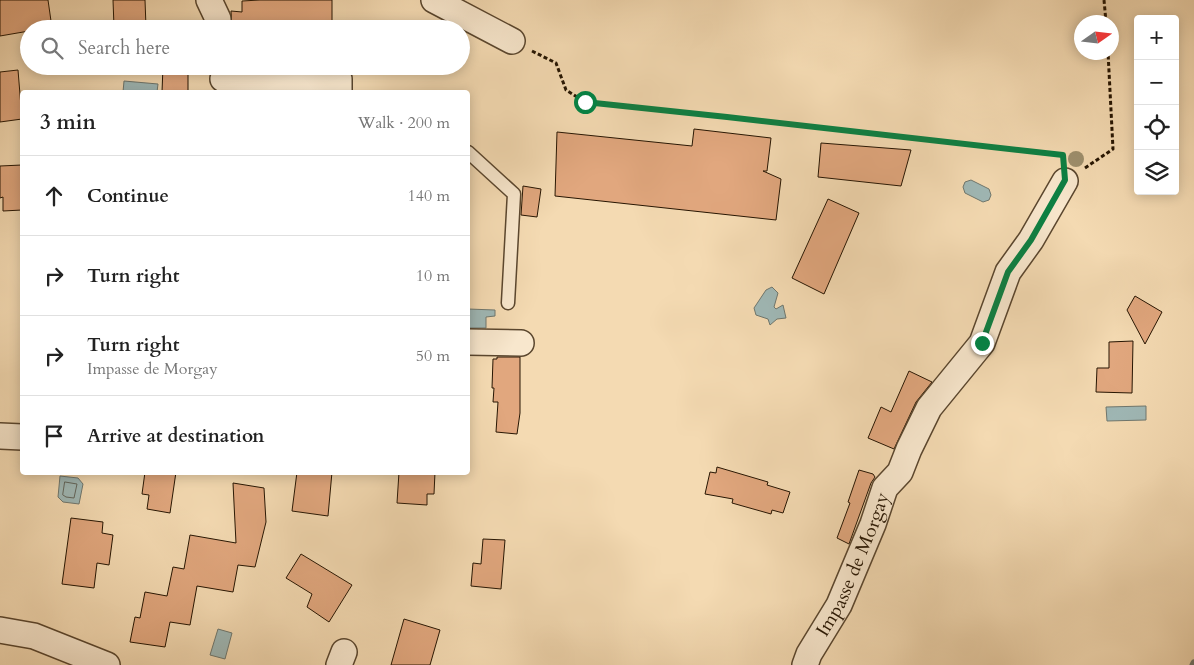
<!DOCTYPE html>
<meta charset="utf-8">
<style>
:root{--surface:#fff;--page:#f6f6f6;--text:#222;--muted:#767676;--line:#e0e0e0}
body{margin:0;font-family:Cardo,serif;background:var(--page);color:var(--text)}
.controls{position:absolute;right:15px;top:15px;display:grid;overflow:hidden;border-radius:5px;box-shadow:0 2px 12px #0003}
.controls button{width:45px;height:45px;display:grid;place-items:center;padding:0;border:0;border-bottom:1px solid var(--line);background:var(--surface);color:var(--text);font:25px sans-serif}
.compass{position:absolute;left:1074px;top:15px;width:45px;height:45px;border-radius:50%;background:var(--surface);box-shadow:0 2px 12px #0003;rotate:76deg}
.stop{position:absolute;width:15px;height:15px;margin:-11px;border:4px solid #0b8043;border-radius:50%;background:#fff}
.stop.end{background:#0b8043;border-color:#fff;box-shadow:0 1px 5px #0008}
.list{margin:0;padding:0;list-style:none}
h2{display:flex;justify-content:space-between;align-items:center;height:65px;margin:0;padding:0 20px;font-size:21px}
h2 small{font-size:16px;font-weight:400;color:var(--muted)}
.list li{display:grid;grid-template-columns:32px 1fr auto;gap:15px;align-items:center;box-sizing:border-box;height:80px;padding:0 20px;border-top:1px solid var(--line)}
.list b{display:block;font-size:19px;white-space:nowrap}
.list p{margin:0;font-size:16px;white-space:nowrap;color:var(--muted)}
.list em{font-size:16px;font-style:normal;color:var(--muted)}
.icon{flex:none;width:28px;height:28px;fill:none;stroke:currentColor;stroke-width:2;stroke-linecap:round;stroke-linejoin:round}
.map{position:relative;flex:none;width:1194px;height:665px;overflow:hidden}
.search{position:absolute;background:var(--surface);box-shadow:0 2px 12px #0003;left:20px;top:20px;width:450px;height:55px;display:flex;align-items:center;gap:12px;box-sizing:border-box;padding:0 18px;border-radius:28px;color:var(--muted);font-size:19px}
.panel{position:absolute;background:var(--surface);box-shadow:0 2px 12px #0003;left:20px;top:90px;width:450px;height:385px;border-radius:5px}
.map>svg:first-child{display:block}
.water{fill:#9fb8b6;stroke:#6f776e}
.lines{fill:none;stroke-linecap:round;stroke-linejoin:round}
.shore{stroke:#62665c;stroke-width:1}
.stream{stroke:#6f776e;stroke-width:7}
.building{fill:#e1a77e;stroke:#261502}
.service-casing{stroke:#5a462e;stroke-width:15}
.minor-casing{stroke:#5a462e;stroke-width:28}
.path{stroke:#261502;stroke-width:3;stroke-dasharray:4 2.5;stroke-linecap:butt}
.service{stroke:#f8e7cd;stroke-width:12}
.minor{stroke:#f8e7cd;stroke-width:25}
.tree{fill:#9e8f6d}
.route{stroke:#0b8043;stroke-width:6}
.labels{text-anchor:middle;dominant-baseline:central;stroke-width:4;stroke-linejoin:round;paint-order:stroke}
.street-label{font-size:19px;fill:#261502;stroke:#f8e7cd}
</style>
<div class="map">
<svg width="1194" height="665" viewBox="0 0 1194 665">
<rect width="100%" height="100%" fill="#f4dab2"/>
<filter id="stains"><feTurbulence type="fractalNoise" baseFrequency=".004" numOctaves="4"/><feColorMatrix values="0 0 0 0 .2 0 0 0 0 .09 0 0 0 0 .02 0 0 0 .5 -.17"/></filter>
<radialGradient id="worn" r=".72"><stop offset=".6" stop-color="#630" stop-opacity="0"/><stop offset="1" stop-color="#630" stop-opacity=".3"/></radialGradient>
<g class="water">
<polygon points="124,81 158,84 157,92 123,92"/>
<polygon points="971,180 989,189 991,195 989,200 983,202 965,193 963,187 965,182"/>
<polygon points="772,287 778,293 774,307 776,309 783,305 786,318 777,319 770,325 768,319 756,315 754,308 766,290"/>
<polygon points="468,309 495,310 495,316 486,317 486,328 468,328"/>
<polygon points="1146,406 1146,420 1107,421 1106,407"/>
<polygon points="60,476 78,478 83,484 79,504 63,502 58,497"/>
<polygon points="218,629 232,633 225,659 210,655"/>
</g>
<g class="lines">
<polygon class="shore" points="65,482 77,484 74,498 66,497 63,495"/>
<polyline class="stream" points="1193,665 1194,663"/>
</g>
<g class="building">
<polygon points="0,0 48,0 52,28 29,29 29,31 0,36"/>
<polygon points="113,0 145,0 146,27 114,27"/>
<polygon points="260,0 332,0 332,29 232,29 231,11 242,12 242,1"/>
<polygon points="163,66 188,66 188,92 162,92"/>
<polygon points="18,70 22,119 0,122 0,72"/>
<polygon points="694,129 771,138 767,171 763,171 781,179 776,220 555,196 557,132 692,146"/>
<polygon points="821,143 911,150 901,186 818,177"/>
<polygon points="22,165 22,210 3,211 3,197 0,198 0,166"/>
<polygon points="523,186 541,189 537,217 521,215"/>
<polygon points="828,199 859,213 824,294 792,278"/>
<polygon points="1135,296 1162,312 1145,344 1127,310"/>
<polygon points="1133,341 1132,393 1096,392 1097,368 1109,368 1109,342"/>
<polygon points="497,357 520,357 520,413 517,434 496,432 498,402 493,402 494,388 492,388 493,359 497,359"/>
<polygon points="909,371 932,382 916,402 894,449 868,438 881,407 891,412"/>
<polygon points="717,467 768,482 767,485 790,492 783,513 772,510 771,514 732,503 733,499 705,494 710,472 716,473"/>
<polygon points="859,470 873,474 875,477 871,483 849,544 837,538 850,503 848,502"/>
<polygon points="145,472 176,472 170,513 147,509 149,495 142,494"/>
<polygon points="297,472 332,472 328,516 292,511"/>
<polygon points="399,472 435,472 434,494 427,494 427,505 397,503"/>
<polygon points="233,483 264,488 266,522 255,567 238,565 233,592 197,586 190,625 170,622 165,647 130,642 135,617 140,618 145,592 167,596 173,567 184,569 190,535 236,543"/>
<polygon points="71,518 103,522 102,533 113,535 109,565 97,563 94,588 62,584"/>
<polygon points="483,539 505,540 501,589 471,586 473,563 481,564"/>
<polygon points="301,554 352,585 329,622 307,607 312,594 286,578"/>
<polygon points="404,619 440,630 430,665 391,665"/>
</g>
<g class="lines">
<g class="service-casing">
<polyline id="service" points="468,152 514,194 508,303"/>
</g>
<g class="minor-casing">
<g id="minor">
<polyline points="209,0 218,19 218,29"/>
<polyline points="434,0 512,41"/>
<polyline points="223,79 339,79 339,92"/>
<polyline points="468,342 521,343"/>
<polyline points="0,436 22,437"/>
<polyline points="0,630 34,636 107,665"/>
<polyline points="339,665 344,652"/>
<path id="s1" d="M805,665L809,654L839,605L873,524L885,488L900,472L909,449L929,408L982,343L1008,272L1031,240L1065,181"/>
</g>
</g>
<g class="path">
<polyline points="1104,0 1106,22"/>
<polyline points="532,51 556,63 566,90 585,102 727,117 1063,155 1063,157"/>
<polyline points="1085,168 1113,149 1108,52"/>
</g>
<use href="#service" class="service"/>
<use href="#minor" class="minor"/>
</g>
<circle class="tree" cx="1076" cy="159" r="8"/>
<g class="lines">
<polyline class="route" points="585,102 727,117 1063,155 1065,180 1031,240 1008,272 982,343"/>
</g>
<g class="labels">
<g class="street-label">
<text stroke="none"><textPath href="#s1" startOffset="112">Impasse de Morgay</textPath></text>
</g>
</g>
<rect width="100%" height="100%" filter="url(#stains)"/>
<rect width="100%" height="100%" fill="url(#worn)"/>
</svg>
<div class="controls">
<button>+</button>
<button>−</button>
<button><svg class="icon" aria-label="locate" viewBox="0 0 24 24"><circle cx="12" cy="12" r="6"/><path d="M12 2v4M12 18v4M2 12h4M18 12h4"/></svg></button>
<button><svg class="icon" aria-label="layers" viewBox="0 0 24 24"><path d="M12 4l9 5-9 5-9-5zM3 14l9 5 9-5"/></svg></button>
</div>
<svg class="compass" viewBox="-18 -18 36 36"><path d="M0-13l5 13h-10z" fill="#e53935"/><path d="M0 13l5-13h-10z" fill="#767676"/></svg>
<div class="stop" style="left:585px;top:102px"></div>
<div class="stop end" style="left:982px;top:343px"></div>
<div class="search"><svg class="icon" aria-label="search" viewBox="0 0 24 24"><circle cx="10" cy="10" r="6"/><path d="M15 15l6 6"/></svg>Search here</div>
<section class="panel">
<h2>3 min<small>Walk · 200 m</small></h2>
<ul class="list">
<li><svg class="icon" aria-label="ahead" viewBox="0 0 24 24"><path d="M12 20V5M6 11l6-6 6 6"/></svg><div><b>Continue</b></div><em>140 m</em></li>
<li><svg class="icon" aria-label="right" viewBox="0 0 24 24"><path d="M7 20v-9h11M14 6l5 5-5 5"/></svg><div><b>Turn right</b></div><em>10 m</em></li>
<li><svg class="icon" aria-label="right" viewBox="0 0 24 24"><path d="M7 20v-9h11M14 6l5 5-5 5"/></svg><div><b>Turn right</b><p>Impasse de Morgay</p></div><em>50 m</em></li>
<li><svg class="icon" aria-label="arrive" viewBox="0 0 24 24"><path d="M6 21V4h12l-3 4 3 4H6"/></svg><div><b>Arrive at destination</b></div></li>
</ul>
</section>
</div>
